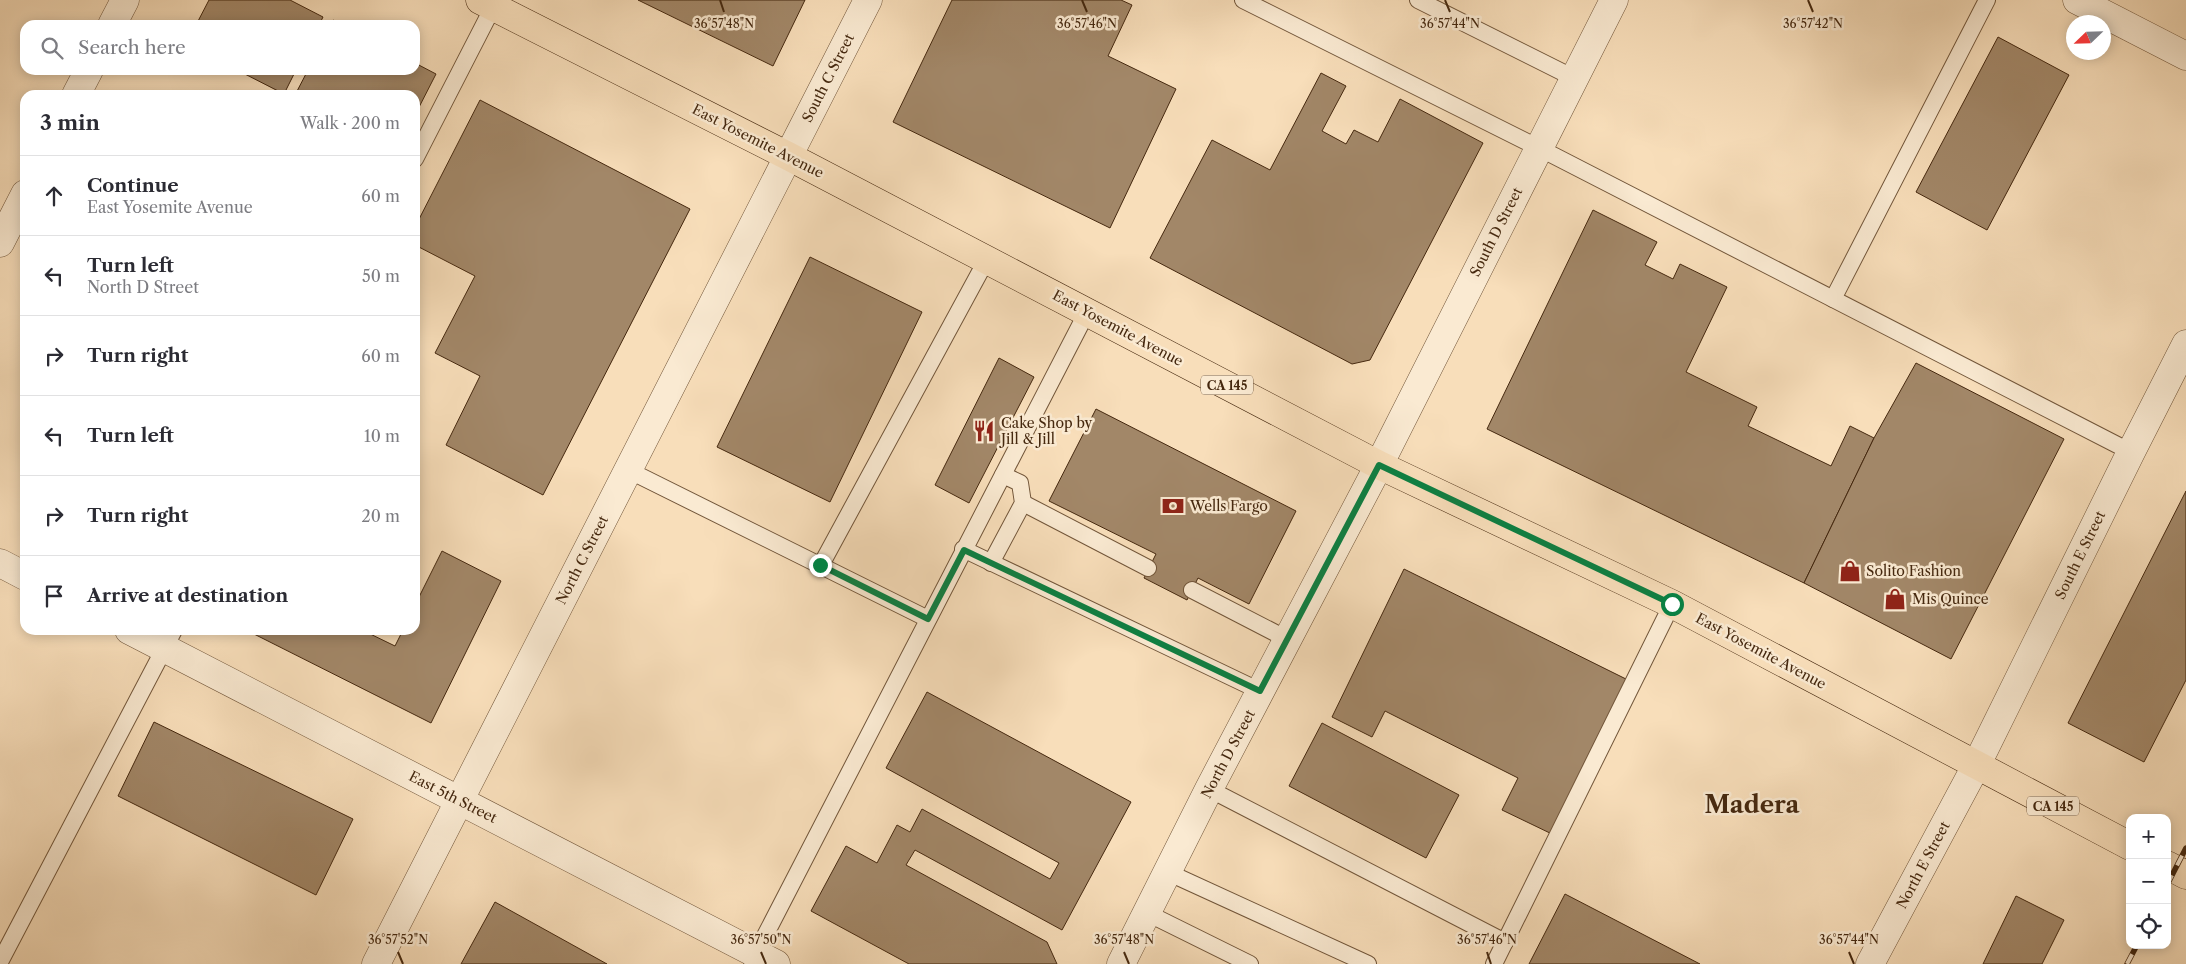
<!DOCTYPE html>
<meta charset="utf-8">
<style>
:root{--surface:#fff;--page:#f7f7f7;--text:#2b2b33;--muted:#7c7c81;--line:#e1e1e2}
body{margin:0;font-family:"Libre Caslon Text",serif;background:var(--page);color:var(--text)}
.controls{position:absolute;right:15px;bottom:15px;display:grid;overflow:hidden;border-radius:10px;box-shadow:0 2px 12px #0003}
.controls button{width:45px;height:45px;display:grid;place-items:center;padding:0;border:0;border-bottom:1px solid var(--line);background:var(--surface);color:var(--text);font:25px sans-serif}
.compass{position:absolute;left:2066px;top:15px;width:45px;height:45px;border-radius:50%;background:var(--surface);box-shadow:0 2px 12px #0003;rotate:247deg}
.stop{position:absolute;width:15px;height:15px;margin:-11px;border:4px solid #0b8043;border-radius:50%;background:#fff}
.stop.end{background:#0b8043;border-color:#fff;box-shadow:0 1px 5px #0008}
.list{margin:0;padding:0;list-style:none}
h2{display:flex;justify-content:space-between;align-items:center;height:65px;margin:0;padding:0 20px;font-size:21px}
h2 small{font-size:16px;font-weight:400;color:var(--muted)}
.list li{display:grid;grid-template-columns:32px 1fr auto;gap:15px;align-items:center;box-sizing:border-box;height:80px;padding:0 20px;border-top:1px solid var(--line)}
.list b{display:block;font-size:19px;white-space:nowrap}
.list p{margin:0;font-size:16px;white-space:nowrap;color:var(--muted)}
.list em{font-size:16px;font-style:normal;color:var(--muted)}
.icon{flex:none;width:28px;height:28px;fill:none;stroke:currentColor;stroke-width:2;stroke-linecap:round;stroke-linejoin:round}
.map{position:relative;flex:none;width:2186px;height:964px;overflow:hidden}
.search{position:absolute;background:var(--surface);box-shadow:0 2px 12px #0003;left:20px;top:20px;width:400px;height:55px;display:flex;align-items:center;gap:12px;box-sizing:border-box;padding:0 18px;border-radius:15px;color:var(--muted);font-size:19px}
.panel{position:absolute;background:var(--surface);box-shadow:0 2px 12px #0003;left:20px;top:90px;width:400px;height:545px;border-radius:15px}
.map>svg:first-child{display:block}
.building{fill:#a28768;stroke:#45280f}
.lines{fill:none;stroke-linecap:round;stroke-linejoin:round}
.service-casing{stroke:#72563a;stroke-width:18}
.minor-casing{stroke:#72563a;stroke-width:29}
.primary-casing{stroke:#45280f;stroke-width:29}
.service{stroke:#faead2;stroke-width:16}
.minor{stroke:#faead2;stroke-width:28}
.primary{stroke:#f8deba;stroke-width:28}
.rail-casing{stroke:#45280f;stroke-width:5.5}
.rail{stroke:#faead2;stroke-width:4;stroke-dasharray:11;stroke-linecap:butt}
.route{stroke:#0b8043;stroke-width:6}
.ticks{fill:none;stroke:#45280f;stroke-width:2}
.labels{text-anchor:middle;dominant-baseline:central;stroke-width:5;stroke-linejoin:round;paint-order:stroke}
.shield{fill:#faead2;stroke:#7b624a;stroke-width:1}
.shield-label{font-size:12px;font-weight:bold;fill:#45280f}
.street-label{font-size:14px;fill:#45280f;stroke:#faead2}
.poi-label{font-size:14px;fill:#45280f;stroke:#faead2;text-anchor:start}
.town-label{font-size:24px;font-weight:bold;fill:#45280f;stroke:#faead2}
.ticks-label{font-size:12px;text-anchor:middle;fill:#45280f;stroke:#faead2;stroke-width:5;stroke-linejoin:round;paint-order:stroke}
</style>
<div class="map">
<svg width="2186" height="964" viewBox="0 0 2186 964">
<rect width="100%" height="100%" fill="#f8deba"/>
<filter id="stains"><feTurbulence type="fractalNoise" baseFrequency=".004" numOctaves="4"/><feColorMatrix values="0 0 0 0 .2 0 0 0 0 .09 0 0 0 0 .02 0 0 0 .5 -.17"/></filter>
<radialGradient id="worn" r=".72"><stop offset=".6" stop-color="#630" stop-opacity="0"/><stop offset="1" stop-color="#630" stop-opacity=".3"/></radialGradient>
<g class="building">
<polygon points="209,0 290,0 323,17 319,25 196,25"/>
<polygon points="638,0 805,0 773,66"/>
<polygon points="952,0 1121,0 1132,5 1108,56 1176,89 1110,228 893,122"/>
<polygon points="333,20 342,25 331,25"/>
<polygon points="1998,37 2069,75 1987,230 1916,192"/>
<polygon points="415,63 436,74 415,115 415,95 295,95 308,70 415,70"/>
<polygon points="237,70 296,70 284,94"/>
<polygon points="1321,73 1346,86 1322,131 1346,144 1354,130 1378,142 1400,99 1483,143 1370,360 1352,364 1150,258 1212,140 1270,170"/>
<polygon points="480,100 690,209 543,495 446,445 480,376 435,353 475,276 415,245 415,227"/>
<polygon points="1593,210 1657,242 1645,265 1673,279 1680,264 1727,287 1686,372 1757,407 1748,426 1831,466 1850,426 1874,438 1804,583 1487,429"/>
<polygon points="810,257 922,312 830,502 717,447"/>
<polygon points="999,358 1034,377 969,503 935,485"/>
<polygon points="1916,363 2064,439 1951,659 1804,583 1874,438"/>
<polygon points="1096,409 1296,511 1249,604 1198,578 1187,600 1144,578 1156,554 1049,501"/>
<polygon points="2186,491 2186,680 2144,762 2068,723"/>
<polygon points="442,551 501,581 431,723 246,630 362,630 395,646 403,630 415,630 415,605"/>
<polygon points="1404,569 1630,681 1554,835 1502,810 1518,778 1385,711 1372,737 1332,717"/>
<polygon points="927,692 1131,802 1062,930 915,850 906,865 1047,942 1057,964 909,964 811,911 846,846 877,863 897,825 910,832 922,809 1050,879 1059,863 886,768"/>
<polygon points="154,722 353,819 316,895 118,796"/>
<polygon points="1322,723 1459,795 1426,858 1289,786"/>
<polygon points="1565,894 1700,964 1529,964"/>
<polygon points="2016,896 2064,920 2042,964 1983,964"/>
<polygon points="495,902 607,964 461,964"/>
</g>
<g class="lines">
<g class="service-casing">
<g id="service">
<polyline points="1243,0 1539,148 2131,452"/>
<polyline points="1418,0 1574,78"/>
<polyline points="415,159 493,7"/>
<polyline points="1833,299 1987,0"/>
<polyline points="628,470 928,619"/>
<polyline points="1023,503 1148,568"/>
<polyline points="963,549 1260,691"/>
<polyline points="991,563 1023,503 1020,483 1003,475"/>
<polyline points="821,565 987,259"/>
<polyline points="1192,590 1287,639"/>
<polyline points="1209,789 1505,942"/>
<polyline points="1167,872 1368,964"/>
<polyline points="1147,913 1250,964"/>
<polyline points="752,961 1087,312"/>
<polyline points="0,962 174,630"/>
<polyline points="1494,964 1672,604"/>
</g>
</g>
<g class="minor-casing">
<g id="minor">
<polyline points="2077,0 2186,56"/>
<polyline points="112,25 125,0"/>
<polyline points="76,95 89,70"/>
<polyline points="0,243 25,194"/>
<polyline points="0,563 25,576"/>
<polyline points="129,630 776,964"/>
<polyline points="376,964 868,0"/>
<polyline points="1121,964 1209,789 1379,465 1614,0"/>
<polyline points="1870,964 1976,766 2131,452 2186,344"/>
</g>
</g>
<g class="primary-casing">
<g id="primary">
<polyline points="480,0 788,156 1379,465 1672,604 2130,846"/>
<polyline points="2167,865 2186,875"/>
</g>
</g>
<use href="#service" class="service"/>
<use href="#minor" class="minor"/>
<use href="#primary" class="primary"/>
<g class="rail-casing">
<g id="rail">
<polyline points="2167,885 2186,848"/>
<polyline points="2127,964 2137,945"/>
</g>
</g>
<use href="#rail" class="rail"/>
</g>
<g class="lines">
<polyline class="route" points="820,565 928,619 964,550 1260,691 1379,465 1672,604"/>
</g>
<path class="ticks" d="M720,0L724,12M1082,0L1087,12M1445,0L1450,12M1808,0L1813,12M398,952L403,964M761,952L766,964M1124,952L1129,964M1487,952L1491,964M1849,952L1854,964"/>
<defs>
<g id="restaurant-bare" transform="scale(1.725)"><path d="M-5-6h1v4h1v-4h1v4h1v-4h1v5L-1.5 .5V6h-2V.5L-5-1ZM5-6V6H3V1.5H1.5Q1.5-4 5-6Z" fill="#8f2418" stroke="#faead2" stroke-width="2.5" paint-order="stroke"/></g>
<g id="bank-bare" transform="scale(1.725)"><path d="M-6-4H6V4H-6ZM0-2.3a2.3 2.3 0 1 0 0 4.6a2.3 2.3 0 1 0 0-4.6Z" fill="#8f2418" stroke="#faead2" stroke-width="2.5" paint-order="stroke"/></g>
<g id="shop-bare" transform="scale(1.725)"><path d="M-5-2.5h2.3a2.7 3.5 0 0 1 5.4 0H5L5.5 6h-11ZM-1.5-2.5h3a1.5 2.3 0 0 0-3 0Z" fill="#8f2418" stroke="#faead2" stroke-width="2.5" paint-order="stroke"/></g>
</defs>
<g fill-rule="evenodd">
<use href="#restaurant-bare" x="984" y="431"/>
<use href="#bank-bare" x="1173" y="506"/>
<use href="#shop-bare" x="1850" y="571"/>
<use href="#shop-bare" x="1895" y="599"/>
</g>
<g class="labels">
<g class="shield">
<rect x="1201" y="375.5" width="52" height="19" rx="4"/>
<rect x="2027" y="796.5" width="52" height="19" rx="4"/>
</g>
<g class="shield-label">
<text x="1227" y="385">CA 145</text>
<text x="2053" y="806">CA 145</text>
</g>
<g class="street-label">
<text transform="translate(828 78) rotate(-63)">South C Street</text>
<text transform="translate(758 141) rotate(27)">East Yosemite Avenue</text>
<text transform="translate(1496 232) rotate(-63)">South D Street</text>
<text transform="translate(1118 328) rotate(28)">East Yosemite Avenue</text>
<text transform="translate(2080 555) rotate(-64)">South E Street</text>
<text transform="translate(582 560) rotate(-63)">North C Street</text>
<text transform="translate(1761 651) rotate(28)">East Yosemite Avenue</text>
<text transform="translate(1228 754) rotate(-62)">North D Street</text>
<text transform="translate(453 797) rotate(27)">East 5th Street</text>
<text transform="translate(1923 865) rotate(-62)">North E Street</text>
</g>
<g class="poi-label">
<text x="1001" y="423">Cake Shop by<tspan x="1001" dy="16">Jill &amp; Jill</tspan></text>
<text x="1190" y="506">Wells Fargo</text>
<text x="1866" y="571">Solito Fashion</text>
<text x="1912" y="599">Mis Quince</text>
</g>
<g class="town-label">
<text x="1752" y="804">Madera</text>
</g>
</g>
<g class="ticks-label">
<text x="724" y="28">36°57'48"N</text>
<text x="1087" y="28">36°57'46"N</text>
<text x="1450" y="28">36°57'44"N</text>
<text x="1813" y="28">36°57'42"N</text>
<text x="398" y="944">36°57'52"N</text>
<text x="761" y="944">36°57'50"N</text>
<text x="1124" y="944">36°57'48"N</text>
<text x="1487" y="944">36°57'46"N</text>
<text x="1849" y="944">36°57'44"N</text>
</g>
<rect width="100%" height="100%" filter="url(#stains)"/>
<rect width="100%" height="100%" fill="url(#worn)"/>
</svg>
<div class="controls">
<button>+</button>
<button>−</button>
<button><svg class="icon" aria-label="locate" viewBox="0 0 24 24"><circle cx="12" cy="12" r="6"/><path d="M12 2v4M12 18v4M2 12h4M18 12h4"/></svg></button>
</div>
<svg class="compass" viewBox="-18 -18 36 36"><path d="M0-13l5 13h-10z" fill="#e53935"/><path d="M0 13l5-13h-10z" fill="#7c7c81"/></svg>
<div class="stop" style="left:1672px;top:604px"></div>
<div class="stop end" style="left:820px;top:565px"></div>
<div class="search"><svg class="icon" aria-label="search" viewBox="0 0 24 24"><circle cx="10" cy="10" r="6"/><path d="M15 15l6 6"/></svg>Search here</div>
<section class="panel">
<h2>3 min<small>Walk · 200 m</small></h2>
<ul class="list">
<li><svg class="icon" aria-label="ahead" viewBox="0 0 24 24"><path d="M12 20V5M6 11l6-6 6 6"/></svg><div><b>Continue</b><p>East Yosemite Avenue</p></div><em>60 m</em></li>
<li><svg class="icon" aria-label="left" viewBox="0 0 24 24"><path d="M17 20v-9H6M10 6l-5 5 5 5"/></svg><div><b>Turn left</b><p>North D Street</p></div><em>50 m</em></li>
<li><svg class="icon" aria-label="right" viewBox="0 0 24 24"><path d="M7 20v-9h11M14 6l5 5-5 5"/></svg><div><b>Turn right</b></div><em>60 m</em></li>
<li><svg class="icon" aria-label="left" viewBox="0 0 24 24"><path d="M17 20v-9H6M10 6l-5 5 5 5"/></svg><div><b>Turn left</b></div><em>10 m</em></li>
<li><svg class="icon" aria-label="right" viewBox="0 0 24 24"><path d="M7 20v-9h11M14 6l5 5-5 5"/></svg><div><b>Turn right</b></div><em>20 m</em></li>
<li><svg class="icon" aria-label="arrive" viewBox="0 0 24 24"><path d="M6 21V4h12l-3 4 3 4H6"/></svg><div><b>Arrive at destination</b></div></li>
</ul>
</section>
</div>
